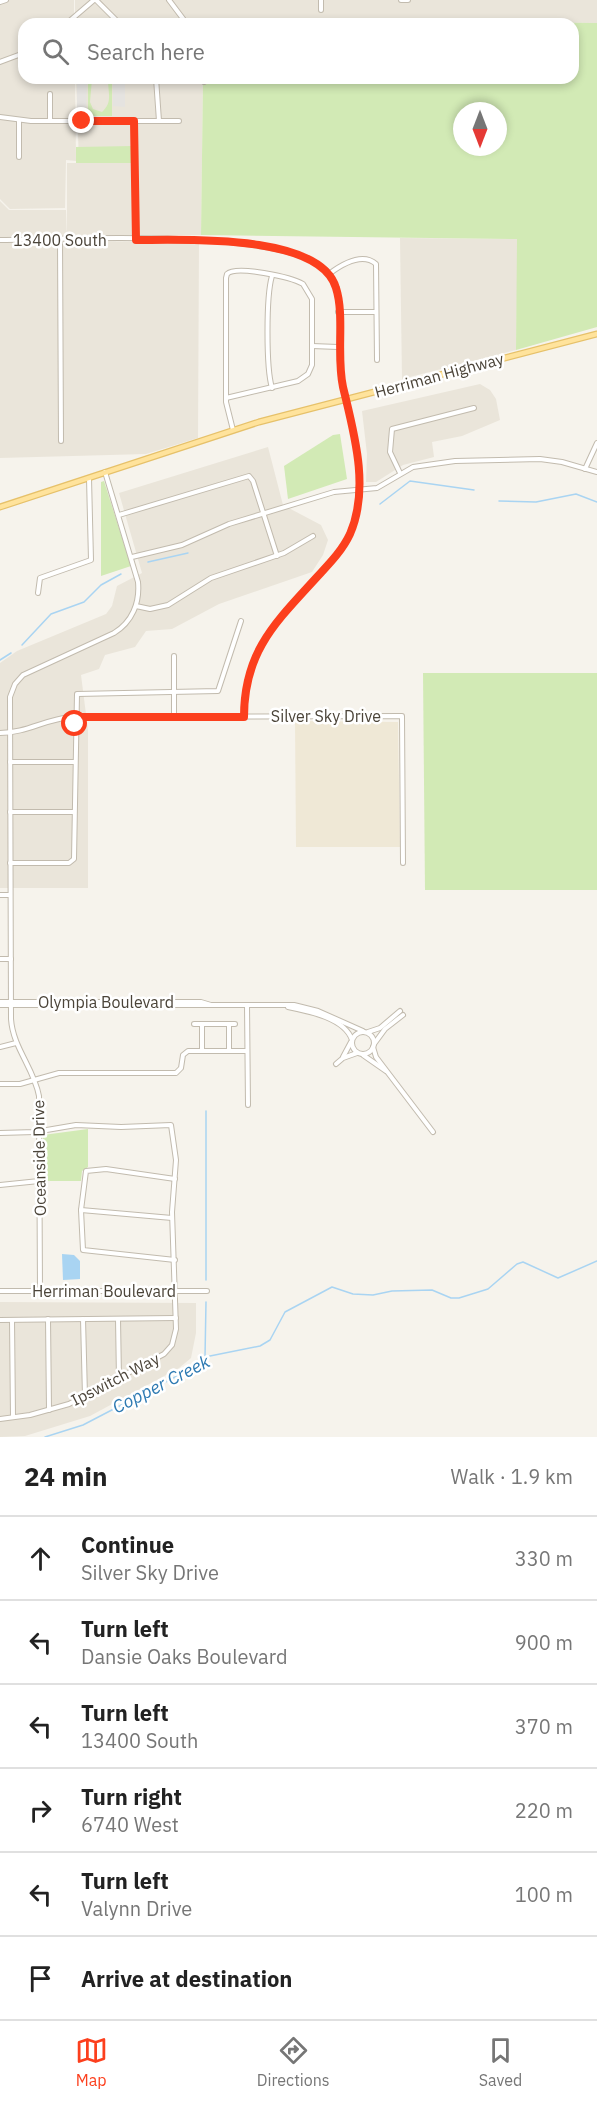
<!DOCTYPE html>
<meta charset="utf-8">
<style>
:root{--surface:#fff;--page:#f6f6f6;--text:#222;--muted:#767676;--line:#e0e0e0;--accent:#fc3f1d}
body{margin:0;font-family:"IBM Plex Sans",sans-serif;background:var(--page);color:var(--text)}
.compass{position:absolute;left:453px;top:102px;width:54px;height:54px;border-radius:50%;background:var(--surface);box-shadow:0 3px 9px #0003;rotate:180deg}
.stop{position:absolute;width:18px;height:18px;margin:-14px;border:4px solid #fc3f1d;border-radius:50%;background:#fff}
.stop.end{background:#fc3f1d;border-color:#fff;box-shadow:0 2px 6px #0008}
.list{margin:0;padding:0;list-style:none}
h2{display:flex;justify-content:space-between;align-items:center;height:78px;margin:0;padding:0 24px;font-size:26px}
h2 small{font-size:20px;font-weight:400;color:var(--muted)}
.list li{display:grid;grid-template-columns:39px 1fr auto;gap:18px;align-items:center;box-sizing:border-box;height:84px;padding:0 24px;border-top:2px solid var(--line)}
.list b{display:block;font-size:22px;white-space:nowrap}
.list p{margin:0;font-size:20px;white-space:nowrap;color:var(--muted)}
.list em{font-size:20px;font-style:normal;color:var(--muted)}
.icon{flex:none;width:33px;height:33px;fill:none;stroke:currentColor;stroke-width:2;stroke-linecap:round;stroke-linejoin:round}
.map{position:relative;flex:none;width:597px;height:1437px;overflow:hidden}
.search{position:absolute;background:var(--surface);box-shadow:0 3px 9px #0003;left:18px;right:18px;top:18px;height:66px;display:flex;align-items:center;gap:15px;box-sizing:border-box;padding:0 21px;border-radius:18px;color:var(--muted);font-size:22px}
.sheet{height:582px;background:var(--surface)}
nav{display:flex;justify-content:space-around;align-items:center;box-sizing:border-box;height:84px;border-top:2px solid var(--line);background:var(--surface);font-size:16px;color:var(--muted)}
nav a{display:grid;justify-items:center;gap:3px}
nav .on{color:var(--accent)}
.map>svg:first-child{display:block}
.residential{fill:#eae5da}
.education{fill:#efe8d6}
.green{fill:#d2eab5;fill-rule:evenodd}
.parking{fill:#e5e3e0}
.water{fill:#a9d4f2}
.lines{fill:none;stroke-linecap:round;stroke-linejoin:round}
.stream{stroke:#a9d4f2;stroke-width:1.5}
.minor-casing{stroke:#c2bbae;stroke-width:6}
.major-casing{stroke:#e6c16a;stroke-width:7}
.minor{stroke:#fff;stroke-width:4}
.major{stroke:#ffe39c;stroke-width:4.5}
.route{stroke:#fc3f1d;stroke-width:8}
.labels{text-anchor:middle;dominant-baseline:central;stroke-width:5;stroke-linejoin:round;paint-order:stroke}
.street-label{font-size:16px;fill:#4b4439;stroke:#fff}
.water-label{font-size:18px;font-style:italic;fill:#2e7ab2;stroke:#fff}
</style>
<div class="map">
<svg width="597" height="1437" viewBox="0 0 597 1437">
<rect width="100%" height="100%" fill="#f6f3ec"/>
<g class="residential">
<polygon points="0,0 74,0 74,24 24,24 24,78 75,78 76,161 66,160 65,208 10,209 0,199"/>
<polygon points="75,0 597,0 597,23 203,20 203,24 75,24"/>
<polygon points="76,78 203,78 201,235 67,236 67,163 79,163"/>
<polygon points="0,201 9,210 66,210 67,241 199,242 198,438 146,454 0,458"/>
<polygon points="400,238 518,239 516,350 402,379"/>
<polygon points="480,384 490,390 496,399 500,420 462,436 432,442 434,457 403,465 376,482 366,482 367,454 362,411"/>
<polygon points="268,447 283,505 321,525 328,540 323,555 312,572 219,604 172,629 146,631 135,647 105,655 99,669 81,675 88,730 88,888 0,888 0,663 17,651 106,614 112,606 117,586 142,573 119,493"/>
<polygon points="0,1302 196,1303 196,1333 191,1358 179,1368 90,1416 25,1436 0,1437"/>
</g>
<polygon class="education" points="295,721 398,722 400,847 296,847"/>
<g class="green">
<path d="M203,19L597,23V327L516,350L517,239L201,235L203,78H573V24H203ZM462,111H498V147H462Z"/>
<path d="M88,78H112V116H84V111H88ZM92,79H108C108,94 113,102 102,112L93,109L90,102Z"/>
<polygon points="133,146 133,163 76,163 76,147"/>
<polygon points="340,434 347,479 288,499 284,466 333,435"/>
<polygon points="104,481 131,566 101,576 101,482"/>
<polygon points="423,673 597,673 597,890 425,890"/>
<polygon points="88,1129 88,1167 82,1171 81,1181 43,1181 43,1135"/>
</g>
<g class="parking">
<polygon points="77,78 87,78 86,111 77,111"/>
<polygon points="113,78 125,78 125,107 113,106"/>
</g>
<polygon class="water" points="62,1254 74,1255 80,1261 80,1279 63,1280"/>
<g class="lines">
<g class="stream">
<polyline points="499,501 536,502 576,494 597,502"/>
<polyline points="380,504 410,481 474,490"/>
<polyline points="148,562 188,553"/>
<polyline points="22,645 51,614 84,602 101,585 121,574"/>
<polyline points="0,660 11,653"/>
<polyline points="206,1280 206,1111"/>
<polyline points="205,1357 206,1302"/>
<polyline points="45,1437 83,1425 179,1375 205,1357 260,1346 270,1340 285,1312 332,1287 353,1294 373,1295 392,1291 432,1290 451,1298 459,1298 488,1289 517,1264 523,1262 558,1278 597,1261"/>
</g>
<g class="minor-casing">
<g id="minor">
<polyline points="96,0 120,24"/>
<polyline points="169,0 187,24"/>
<polyline points="321,0 321,10"/>
<polyline points="401,0 408,0"/>
<polyline points="0,2 6,0"/>
<polyline points="66,24 94,0"/>
<polyline points="0,62 24,53"/>
<polyline points="156,78 159,121"/>
<polyline points="203,78 204,82"/>
<polyline points="50,94 50,121"/>
<polyline points="0,117 31,121 179,121"/>
<polyline points="134,121 136,240"/>
<polyline points="19,157 19,120"/>
<path d="M0,240C61,240 299,225 331,276C347,303 335,351 342,383C354,431 371,490 348,538C340,553 328,565 317,577C276,622 244,651 244,717"/>
<polyline points="60,240 61,441"/>
<path d="M329,274C341,265 362,252 376,264L377,360"/>
<path d="M272,276C266,296 266,368 272,388"/>
<polyline points="338,312 376,312"/>
<polyline points="312,346 338,347"/>
<path d="M226,398L298,381L308,374L312,365V299L303,284C291,277 236,265 227,274L226,278V402L233,430"/>
<polyline points="585,469 597,443"/>
<polyline points="400,473 390,452 392,429 474,408"/>
<polyline points="119,515 249,476 253,481 277,556"/>
<polyline points="132,557 182,545 229,524 334,492 377,488 413,467 455,461 540,459 562,462 597,472"/>
<polyline points="38,593 40,578 91,560 89,478"/>
<polyline points="136,606 150,609 168,605 211,578 284,553 313,536"/>
<polyline points="174,656 174,717"/>
<path d="M0,733C26,733 46,719 71,717L402,716L403,863"/>
<polyline points="10,762 74,762"/>
<polyline points="10,812 74,812"/>
<polyline points="10,863 69,863 74,859 77,694 218,691 241,621"/>
<polyline points="0,895 10,895"/>
<polyline points="0,959 11,959"/>
<polyline points="0,1002 201,1002 211,1005"/>
<polyline points="0,1005 294,1005 318,1011 363,1031"/>
<polyline points="247,1005 248,1105"/>
<path d="M288,1007C308,1011 345,1018 352,1040"/>
<polyline points="194,1024 235,1024"/>
<polyline points="202,1024 202,1051"/>
<circle cx="363" cy="1043" r="11"/>
<polyline points="368,1032 380,1028 400,1011"/>
<polyline points="374,1044 385,1029 403,1015"/>
<polyline points="0,1047 16,1043"/>
<polyline points="373,1047 376,1057 433,1132"/>
<polyline points="229,1051 229,1024"/>
<polyline points="363,1055 386,1071"/>
<polyline points="343,1057 351,1042"/>
<polyline points="336,1064 343,1058 357,1053"/>
<polyline points="0,1084 20,1084 59,1073 176,1073 181,1068 183,1055 188,1051 247,1051"/>
<polyline points="0,1133 35,1132 76,1125 121,1127 171,1125 176,1160 172,1212 176,1329 172,1345 164,1354 69,1404 30,1415 0,1419"/>
<polyline points="0,1185 39,1181"/>
<polyline points="81,1210 172,1218"/>
<polyline points="175,1260 83,1250 81,1210 86,1171 106,1169 175,1179"/>
<polyline points="0,1291 207,1291"/>
<path d="M40,1291L39,1096C34,1068 13,1048 11,1019L10,697L15,684L23,675L114,633C132,622 140,603 138,582L105,472"/>
<polyline points="48,1319 49,1410"/>
<polyline points="83,1319 85,1396"/>
<polyline points="118,1319 119,1379"/>
<polyline points="0,1320 176,1318"/>
<polyline points="12,1320 13,1417"/>
</g>
</g>
<g class="major-casing">
<polyline id="major" points="0,507 259,422 597,334"/>
</g>
<use href="#minor" class="minor"/>
<use href="#major" class="major"/>
</g>
<g class="lines">
<path class="route" d="M75,724V717H244C244,651 276,622 317,577C329,564 342,551 350,534C370,488 354,433 343,387C336,355 345,316 336,288C320,233 183,240 136,240L134,121H82"/>
</g>
<g class="labels">
<g class="street-label">
<text x="60" y="240">13400 South</text>
<text transform="translate(439 375) rotate(-15)">Herriman Highway</text>
<text x="326" y="716">Silver Sky Drive</text>
<text x="106" y="1002">Olympia Boulevard</text>
<text transform="translate(39 1158) rotate(-91)">Oceanside Drive</text>
<text x="104" y="1291">Herriman Boulevard</text>
<text transform="translate(115 1379) rotate(-27)">Ipswitch Way</text>
</g>
<g class="water-label">
<text transform="translate(161 1384) rotate(-27)">Copper Creek</text>
</g>
</g>
</svg>
<svg class="compass" viewBox="-18 -18 36 36"><path d="M0-13l5 13h-10z" fill="#e53935"/><path d="M0 13l5-13h-10z" fill="#767676"/></svg>
<div class="stop" style="left:75px;top:724px"></div>
<div class="stop end" style="left:82px;top:121px"></div>
<div class="search"><svg class="icon" aria-label="search" viewBox="0 0 24 24"><circle cx="10" cy="10" r="6"/><path d="M15 15l6 6"/></svg>Search here</div>
</div>
<section class="sheet">
<h2>24 min<small>Walk · 1.9 km</small></h2>
<ul class="list">
<li><svg class="icon" aria-label="ahead" viewBox="0 0 24 24"><path d="M12 20V5M6 11l6-6 6 6"/></svg><div><b>Continue</b><p>Silver Sky Drive</p></div><em>330 m</em></li>
<li><svg class="icon" aria-label="left" viewBox="0 0 24 24"><path d="M17 20v-9H6M10 6l-5 5 5 5"/></svg><div><b>Turn left</b><p>Dansie Oaks Boulevard</p></div><em>900 m</em></li>
<li><svg class="icon" aria-label="left" viewBox="0 0 24 24"><path d="M17 20v-9H6M10 6l-5 5 5 5"/></svg><div><b>Turn left</b><p>13400 South</p></div><em>370 m</em></li>
<li><svg class="icon" aria-label="right" viewBox="0 0 24 24"><path d="M7 20v-9h11M14 6l5 5-5 5"/></svg><div><b>Turn right</b><p>6740 West</p></div><em>220 m</em></li>
<li><svg class="icon" aria-label="left" viewBox="0 0 24 24"><path d="M17 20v-9H6M10 6l-5 5 5 5"/></svg><div><b>Turn left</b><p>Valynn Drive</p></div><em>100 m</em></li>
<li><svg class="icon" aria-label="arrive" viewBox="0 0 24 24"><path d="M6 21V4h12l-3 4 3 4H6"/></svg><div><b>Arrive at destination</b></div></li>
</ul>
</section>
<nav>
<a class="on"><svg class="icon" aria-label="map" viewBox="0 0 24 24"><path d="M3 6l6-2 6 2 6-2v14l-6 2-6-2-6 2zM9 4v14M15 6v14"/></svg>Map</a>
<a><svg class="icon" aria-label="directions" viewBox="0 0 24 24"><path d="M12 3l9 9-9 9-9-9zM9 14v-3h6M13 9l2 2-2 2"/></svg>Directions</a>
<a><svg class="icon" aria-label="saved" viewBox="0 0 24 24"><path d="M7 4h10v16l-5-4-5 4z"/></svg>Saved</a>
</nav>
